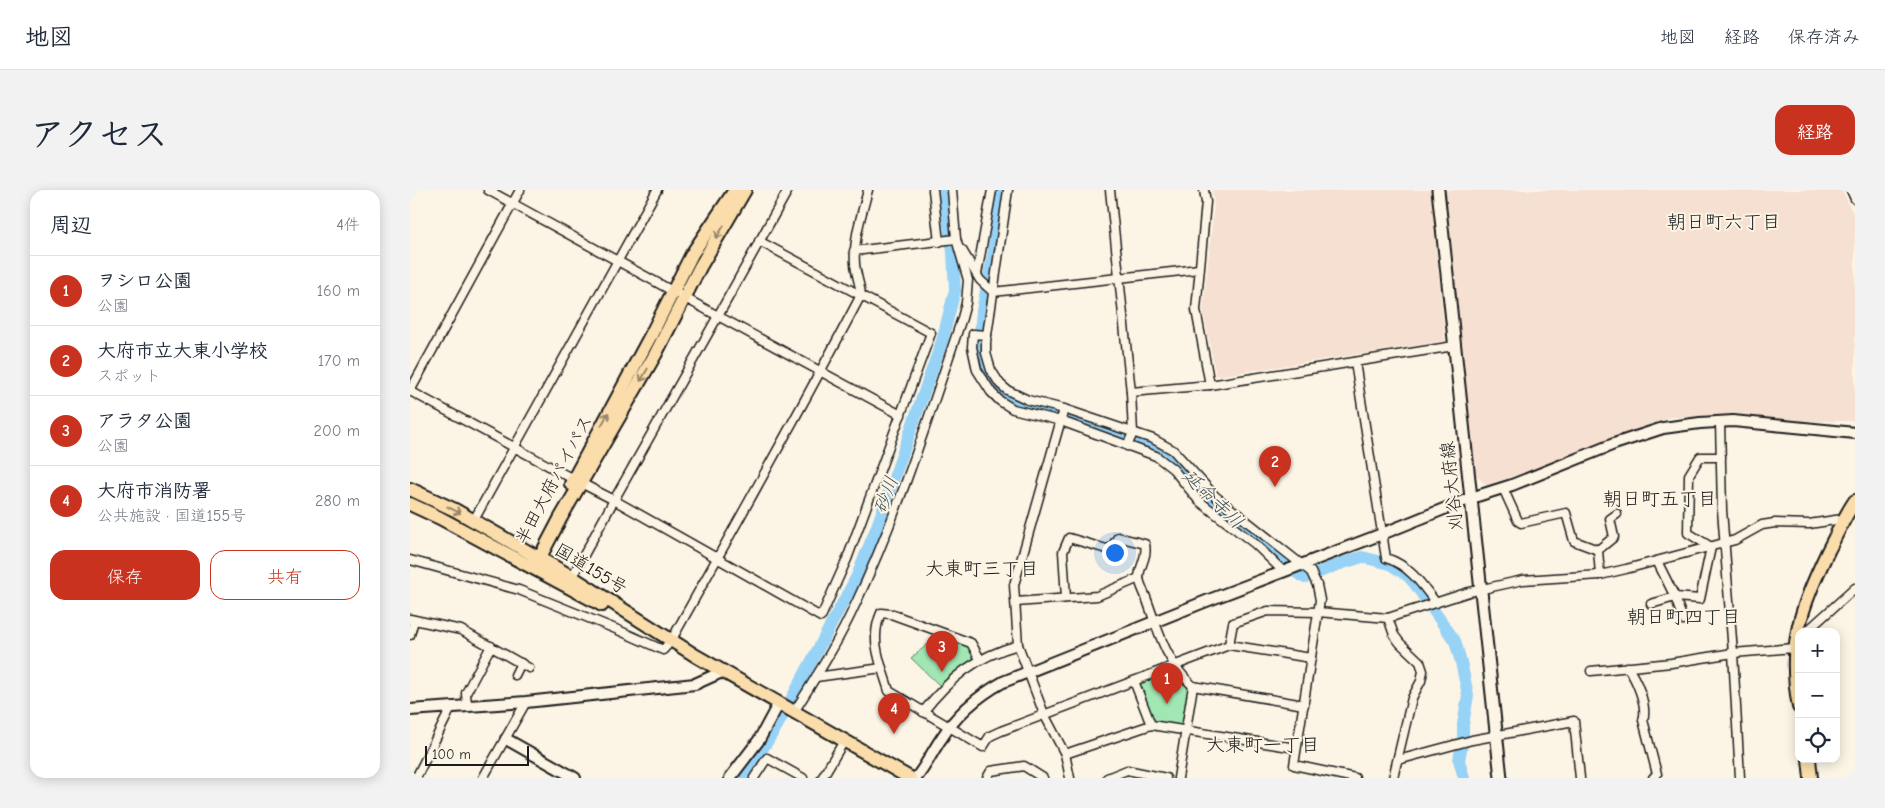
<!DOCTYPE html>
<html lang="ja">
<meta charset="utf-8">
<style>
:root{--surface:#fff;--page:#f2f2f3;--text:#1f2937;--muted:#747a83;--line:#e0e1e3;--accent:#c8321e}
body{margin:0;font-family:"Comic Neue","Klee One",sans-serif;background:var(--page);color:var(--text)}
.controls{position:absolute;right:15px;bottom:15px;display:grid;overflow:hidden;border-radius:10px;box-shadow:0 2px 12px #0003}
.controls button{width:45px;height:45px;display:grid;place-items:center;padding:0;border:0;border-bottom:1px solid var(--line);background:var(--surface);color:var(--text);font:25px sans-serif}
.scale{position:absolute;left:15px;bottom:12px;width:104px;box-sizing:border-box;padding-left:5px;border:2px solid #1c1c1c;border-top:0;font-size:14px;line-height:18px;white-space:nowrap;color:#1c1c1c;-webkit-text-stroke:4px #fcf5e5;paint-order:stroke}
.you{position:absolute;left:704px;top:362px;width:18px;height:18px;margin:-12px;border:4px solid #fff;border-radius:50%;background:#1a73e8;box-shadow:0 0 0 8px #1a73e833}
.badge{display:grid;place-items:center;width:32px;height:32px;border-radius:50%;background:var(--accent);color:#fff;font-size:16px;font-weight:700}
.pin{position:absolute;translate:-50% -41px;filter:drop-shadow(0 1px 2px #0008)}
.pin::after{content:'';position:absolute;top:26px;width:18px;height:15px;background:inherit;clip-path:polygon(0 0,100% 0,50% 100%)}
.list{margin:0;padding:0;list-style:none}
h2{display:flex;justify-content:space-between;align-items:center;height:65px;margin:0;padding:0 20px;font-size:21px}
h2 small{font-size:16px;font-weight:400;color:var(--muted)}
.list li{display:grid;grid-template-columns:32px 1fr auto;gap:15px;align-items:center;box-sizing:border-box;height:70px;padding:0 20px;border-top:1px solid var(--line)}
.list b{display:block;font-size:19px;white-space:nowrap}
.list p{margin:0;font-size:16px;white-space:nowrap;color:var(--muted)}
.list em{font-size:16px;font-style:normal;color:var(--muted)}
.actions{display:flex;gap:10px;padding:15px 20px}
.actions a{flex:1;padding:11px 0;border:1px solid var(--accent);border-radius:15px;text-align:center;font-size:18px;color:var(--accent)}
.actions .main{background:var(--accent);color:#fff}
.icon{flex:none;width:28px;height:28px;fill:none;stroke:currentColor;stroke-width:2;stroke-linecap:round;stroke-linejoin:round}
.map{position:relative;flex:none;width:1445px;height:588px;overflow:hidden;border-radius:15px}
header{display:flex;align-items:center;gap:30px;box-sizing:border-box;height:70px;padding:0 25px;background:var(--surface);border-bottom:1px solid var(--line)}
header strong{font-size:24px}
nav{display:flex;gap:28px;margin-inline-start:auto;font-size:18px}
.intro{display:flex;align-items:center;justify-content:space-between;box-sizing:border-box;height:120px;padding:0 30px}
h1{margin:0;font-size:35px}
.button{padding:12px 22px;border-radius:15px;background:var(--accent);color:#fff;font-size:18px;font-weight:700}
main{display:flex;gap:30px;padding:0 30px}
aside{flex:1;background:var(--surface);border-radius:15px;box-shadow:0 2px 12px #0003}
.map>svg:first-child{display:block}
.built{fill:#f6e0d1}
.green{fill:#a0e7b4;stroke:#5e8268}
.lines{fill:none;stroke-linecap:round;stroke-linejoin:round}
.river{stroke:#97d2f7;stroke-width:12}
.minor-casing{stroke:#1c1c1c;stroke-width:11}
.tertiary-casing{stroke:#1c1c1c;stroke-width:14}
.secondary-casing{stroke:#1c1c1c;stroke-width:15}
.primary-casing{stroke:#1c1c1c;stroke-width:16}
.trunk-casing{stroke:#1c1c1c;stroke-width:16}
.minor{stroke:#fcf5e5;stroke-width:8}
.tertiary{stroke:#fcf5e5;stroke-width:10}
.secondary{stroke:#fcf5e5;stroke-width:11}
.primary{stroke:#faddab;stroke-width:12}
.trunk{stroke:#faddab;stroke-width:12}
.oneway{stroke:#96866b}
.labels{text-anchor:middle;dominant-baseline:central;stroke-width:4;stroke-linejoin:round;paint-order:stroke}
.street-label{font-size:18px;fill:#1c1c1c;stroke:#fcf5e5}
.neighbourhood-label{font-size:19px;fill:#1c1c1c;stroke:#fcf5e5}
.water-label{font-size:19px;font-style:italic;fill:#41535e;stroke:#fcf5e5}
</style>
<header>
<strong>地図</strong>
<nav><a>地図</a><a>経路</a><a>保存済み</a></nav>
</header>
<div class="intro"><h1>アクセス</h1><a class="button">経路</a></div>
<main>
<aside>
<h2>周辺<small>4件</small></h2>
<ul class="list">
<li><span class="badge">1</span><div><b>ヲシロ公園</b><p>公園</p></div><em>160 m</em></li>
<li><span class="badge">2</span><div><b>大府市立大東小学校</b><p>スポット</p></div><em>170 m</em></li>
<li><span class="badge">3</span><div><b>アラタ公園</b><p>公園</p></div><em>200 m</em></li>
<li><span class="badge">4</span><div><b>大府市消防署</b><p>公共施設 · 国道155号</p></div><em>280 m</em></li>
</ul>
<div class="actions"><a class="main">保存</a><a>共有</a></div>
</aside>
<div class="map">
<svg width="1445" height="588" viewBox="0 0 1445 588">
<rect width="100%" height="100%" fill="#fcf5e5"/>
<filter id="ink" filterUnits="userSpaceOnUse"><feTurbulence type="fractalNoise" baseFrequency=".02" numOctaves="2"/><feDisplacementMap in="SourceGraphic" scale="10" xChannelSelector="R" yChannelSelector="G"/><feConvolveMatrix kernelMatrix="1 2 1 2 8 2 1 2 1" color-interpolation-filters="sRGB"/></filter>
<g filter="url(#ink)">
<g class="built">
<polygon points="802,0 1021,0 1035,151 806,186 793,120 804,15"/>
<polygon points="1035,0 1432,0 1445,28 1445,231 1347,231 1261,227 1077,296 1066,285"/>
</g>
<g class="green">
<polygon points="529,445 559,455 566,467 530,496 501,468"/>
<polygon points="764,479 780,496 773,537 743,531 727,492"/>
</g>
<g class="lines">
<g class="river">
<polyline points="591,0 583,66 572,121 568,166 574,182 581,193 599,209 610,214 669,230 749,260 773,279 804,315 848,348 887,383 895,388 927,375 952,367 980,374 998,386 1005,394 1045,451 1051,472 1058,505 1053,535 1053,550 1049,570 1054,588"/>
<polyline points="334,588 367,536 447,386 466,339 532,151 545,100 543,62 534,0"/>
</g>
<g class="minor-casing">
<g id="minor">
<polyline points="78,0 308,126 378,0"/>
<polyline points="523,0 529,52"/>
<polyline points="598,0 576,152 576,163 581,180 590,194 597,200 618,210 654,219 743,249 763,260 805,306 901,382 907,395 910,410 884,575 945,588"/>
<polyline points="700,0 721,202 723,243 717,256"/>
<polyline points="794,0 796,12 786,120 800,195"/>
<polyline points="1441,0 1445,9"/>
<polyline points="552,60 570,90 583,102 789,79"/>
<polyline points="444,61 546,49"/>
<polyline points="567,84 582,0"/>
<polyline points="577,145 563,144 562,157 567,180 581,202 590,211 603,219 651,231 746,266 763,279 789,311 845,354 874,382"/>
<path d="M945,172L976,368C999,375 1012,394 1026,413"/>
<polyline points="0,201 110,0"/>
<polyline points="0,201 163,289"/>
<polyline points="721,202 800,195 1044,156"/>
<polyline points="1310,232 1312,320 1323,463 1330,588"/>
<polyline points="171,293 204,310 308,126 491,225"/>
<polyline points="1093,298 1108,331 1111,333 1156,323 1164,351 1188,360"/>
<polyline points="64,330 247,0"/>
<path d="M0,370L109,400L208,440L253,460L261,451C325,336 390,222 451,105C450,94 446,85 445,74C443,49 452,24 458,0"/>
<polyline points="1247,371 1265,407 1273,430"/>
<polyline points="1190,385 1188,360 1204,347 1200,329 1207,324"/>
<polyline points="162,387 204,310 411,427 437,369 521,143 349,51"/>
<path d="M656,408L653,362L659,348L700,360L708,347L735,354C738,368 729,376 729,388C730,395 735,404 737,410C749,443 756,472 783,496L894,515"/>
<polyline points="606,412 687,406 729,388"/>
<polyline points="1241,414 1265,407 1290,409 1301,357 1278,343 1279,285 1290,267 1311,267"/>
<polyline points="978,428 984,445 990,453 1010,472 1013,481 1011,491 1002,508 983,588"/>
<polyline points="0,429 51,440 119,478"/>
<polyline points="1396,442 1445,398"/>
<polyline points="0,445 4,430"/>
<polyline points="608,455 634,524 655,564 660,588"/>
<polyline points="819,455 823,433 858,421 908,422 978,428 1059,402 1113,390 1190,385 1216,379 1325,350 1352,335 1365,333 1399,334 1432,329"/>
<path d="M570,469L561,453L481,424L471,423C459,450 471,474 479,501L573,557L580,546L591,541L819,455L901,468"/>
<path d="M1217,477C1226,488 1238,516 1233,530L1247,584L1243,588"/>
<polyline points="1181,481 1261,473 1323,463 1384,458"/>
<polyline points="105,485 111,473"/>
<polyline points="406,487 472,478"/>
<polyline points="724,491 741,535"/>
<polyline points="57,516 56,503 81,456"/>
<path d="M384,522C406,487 429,451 446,413C489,322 520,223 552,128L556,113L558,90L546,49L542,0"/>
<path d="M513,522C540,488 565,467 608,455L604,395L654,219"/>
<polyline points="655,564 741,535 886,558"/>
<polyline points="988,570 1062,550 1164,531 1170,588"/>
<polyline points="6,588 42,516"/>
<polyline points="73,588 116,512"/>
<polyline points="344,588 357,568 393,588"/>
<polyline points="412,588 434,551"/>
<polyline points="577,588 581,581 614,576 633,588"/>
<polyline points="697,588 717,580 756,588"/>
<polyline points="768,588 783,496"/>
</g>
</g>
<g class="tertiary-casing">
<g id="tertiary">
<polyline points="0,520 116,512 285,494 314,481"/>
<polyline points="96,549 165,588"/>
<polyline points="320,588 349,550 369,513"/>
<path d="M506,588C516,576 522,562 531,549C546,525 568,506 593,492L799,410L972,344L1061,308L1102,295L1204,254L1253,238L1290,233L1323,231L1445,243"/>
</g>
</g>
<g class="secondary-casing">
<polyline id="secondary" points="1028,0 1091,588"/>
</g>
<g class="primary-casing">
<g id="primary">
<path d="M1389,517C1377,453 1391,418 1418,361C1427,344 1434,327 1445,311"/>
<polyline points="1399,569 1401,588"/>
</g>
</g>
<g class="trunk-casing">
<g id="trunk">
<polyline points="161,294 242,143 282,64 325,0"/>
<polyline points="0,299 45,320 162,387 286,466 500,588"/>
<polyline points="0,314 30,328 192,415"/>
<polyline points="121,376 129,369 150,329 245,165 290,77 335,0"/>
</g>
</g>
<use href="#minor" class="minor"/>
<use href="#tertiary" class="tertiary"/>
<use href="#secondary" class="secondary"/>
<use href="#primary" class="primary"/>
<use href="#trunk" class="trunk"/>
</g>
<defs><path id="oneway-shaft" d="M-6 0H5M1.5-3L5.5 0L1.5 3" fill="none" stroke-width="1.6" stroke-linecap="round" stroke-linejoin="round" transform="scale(1.25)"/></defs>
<g class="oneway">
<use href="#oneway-shaft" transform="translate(310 42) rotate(121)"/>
<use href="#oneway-shaft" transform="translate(234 185) rotate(120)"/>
<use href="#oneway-shaft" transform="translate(195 229) rotate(-62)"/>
<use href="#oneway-shaft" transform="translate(44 320) rotate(27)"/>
</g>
</g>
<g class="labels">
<g class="street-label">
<text transform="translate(144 290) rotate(-62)">半田大府パイパス</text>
<text transform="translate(1042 296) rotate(-96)">刈谷大府線</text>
<text transform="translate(181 379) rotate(31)">国道155号</text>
</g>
<g class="neighbourhood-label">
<text x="1314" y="32">朝日町六丁目</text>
<text x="1250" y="309">朝日町五丁目</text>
<text x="572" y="379">大東町三丁目</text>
<text x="1274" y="427">朝日町四丁目</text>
<text x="853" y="555">大東町一丁目</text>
</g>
<g class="water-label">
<text transform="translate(476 305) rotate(-70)">砂川</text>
<text transform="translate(803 309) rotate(44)">延命寺川</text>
</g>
</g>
</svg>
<div class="controls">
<button>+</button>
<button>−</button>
<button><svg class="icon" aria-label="locate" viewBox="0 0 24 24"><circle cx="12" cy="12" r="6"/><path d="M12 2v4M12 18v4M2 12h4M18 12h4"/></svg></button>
</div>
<div class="scale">100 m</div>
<div class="you"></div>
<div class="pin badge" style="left:757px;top:514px">1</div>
<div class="pin badge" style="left:865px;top:297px">2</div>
<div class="pin badge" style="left:532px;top:482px">3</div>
<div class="pin badge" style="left:484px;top:544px">4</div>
</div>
</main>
